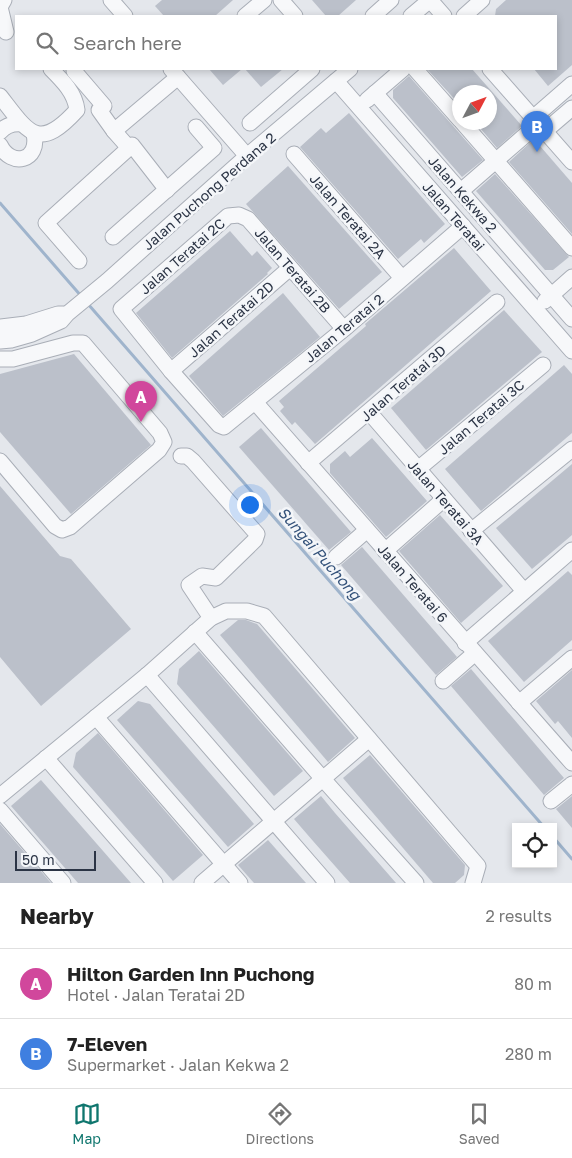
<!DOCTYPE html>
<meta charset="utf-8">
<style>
:root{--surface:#fff;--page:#f6f6f6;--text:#222;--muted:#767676;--line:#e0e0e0;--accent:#0f766e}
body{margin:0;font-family:"Golos Text",sans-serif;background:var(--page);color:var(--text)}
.controls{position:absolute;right:15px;bottom:15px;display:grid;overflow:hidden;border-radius:0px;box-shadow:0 2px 8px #0003}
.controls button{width:45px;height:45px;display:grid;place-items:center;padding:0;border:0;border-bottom:1px solid var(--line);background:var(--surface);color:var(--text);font:25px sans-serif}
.compass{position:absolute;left:452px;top:85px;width:45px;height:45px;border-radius:50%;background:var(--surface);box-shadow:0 2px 8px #0003;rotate:49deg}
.scale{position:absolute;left:15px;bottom:12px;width:81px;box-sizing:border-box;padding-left:5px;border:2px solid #2b3445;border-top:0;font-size:14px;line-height:18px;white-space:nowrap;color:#2b3445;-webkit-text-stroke:4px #f4f6f9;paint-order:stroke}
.you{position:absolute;left:249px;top:504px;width:18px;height:18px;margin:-12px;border:4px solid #fff;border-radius:50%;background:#1a73e8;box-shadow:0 0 0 8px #1a73e833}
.badge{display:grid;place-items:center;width:32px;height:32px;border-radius:50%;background:var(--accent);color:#fff;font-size:16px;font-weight:700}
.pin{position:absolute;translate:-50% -41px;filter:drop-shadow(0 1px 2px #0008)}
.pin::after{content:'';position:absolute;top:26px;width:18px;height:15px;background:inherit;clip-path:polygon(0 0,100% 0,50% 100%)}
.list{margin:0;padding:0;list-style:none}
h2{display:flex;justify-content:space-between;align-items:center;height:65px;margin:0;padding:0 20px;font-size:21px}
h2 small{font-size:16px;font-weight:400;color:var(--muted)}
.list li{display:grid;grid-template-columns:32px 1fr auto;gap:15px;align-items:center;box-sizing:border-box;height:70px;padding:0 20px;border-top:1px solid var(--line)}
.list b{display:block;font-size:19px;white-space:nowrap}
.list p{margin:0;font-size:16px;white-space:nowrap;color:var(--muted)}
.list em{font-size:16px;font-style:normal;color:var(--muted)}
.icon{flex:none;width:28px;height:28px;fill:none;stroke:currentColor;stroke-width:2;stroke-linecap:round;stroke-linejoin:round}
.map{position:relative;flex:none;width:572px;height:883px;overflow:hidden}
.search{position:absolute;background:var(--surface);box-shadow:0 2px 8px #0003;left:15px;right:15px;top:15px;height:55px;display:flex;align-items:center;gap:12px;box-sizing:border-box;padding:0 18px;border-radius:0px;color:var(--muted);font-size:19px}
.sheet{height:205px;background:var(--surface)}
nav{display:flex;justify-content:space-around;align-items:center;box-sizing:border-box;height:70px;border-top:1px solid var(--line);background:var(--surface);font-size:14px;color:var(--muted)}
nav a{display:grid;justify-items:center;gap:2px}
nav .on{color:var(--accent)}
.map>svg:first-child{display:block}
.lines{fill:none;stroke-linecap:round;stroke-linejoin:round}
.stream{stroke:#9fb4cc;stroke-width:3}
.building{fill:#bbc0ca}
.minor-casing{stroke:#a9aeb7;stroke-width:17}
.minor{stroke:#f7f8fa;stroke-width:15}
.labels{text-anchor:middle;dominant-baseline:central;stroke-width:5;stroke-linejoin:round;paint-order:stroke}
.street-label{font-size:14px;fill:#2b3445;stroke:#f4f6f9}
.water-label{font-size:15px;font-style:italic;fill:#34527a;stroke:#f4f6f9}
</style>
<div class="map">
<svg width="572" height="883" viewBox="0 0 572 883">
<rect width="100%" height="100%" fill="#e4e7ec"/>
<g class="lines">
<g class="stream">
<polyline points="0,203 82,297"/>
<polyline points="88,304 544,827"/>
<polyline points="553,837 572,859"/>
</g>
</g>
<g class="building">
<polygon points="162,0 233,0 215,16 164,16 155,6"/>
<polygon points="312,0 356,0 338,16 326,16"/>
<polygon points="506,0 572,0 572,65 548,86 534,69 556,69 556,16 495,16 496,9"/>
<polygon points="209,69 242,69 223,85"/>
<polygon points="245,69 283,69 261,87"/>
<polygon points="427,69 472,69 522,126 497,148 475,122 490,122 490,92 460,92 460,105"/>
<polygon points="409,76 483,160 462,177 393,98 393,90"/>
<polygon points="349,113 445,224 424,243 421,239 398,259 300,147 321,128 326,133"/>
<polygon points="534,139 572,183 572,234 509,162"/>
<polygon points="288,166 382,272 339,309 246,204"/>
<polygon points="495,174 569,257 553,270 545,270 476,191"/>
<polygon points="230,231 252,256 257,251 272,268 267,273 268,274 172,358 136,313"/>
<polygon points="454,248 491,291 315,444 295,422 292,425 280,411 284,407 279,401 366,326 365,324"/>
<polygon points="283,293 320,337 223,416 189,376"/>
<polygon points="504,310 542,352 426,450 391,408"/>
<polygon points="74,354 151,445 71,514 0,432 0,374"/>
<polygon points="564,365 572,374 572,433 481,511 445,469"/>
<polygon points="261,428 351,532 329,550 239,447"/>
<polygon points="372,438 427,501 386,537 330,473 330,464 345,451 350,457"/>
<polygon points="572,464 572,535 532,569 496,528"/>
<polygon points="0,486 60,556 71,559 131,629 41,706 0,657"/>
<polygon points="440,515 503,586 461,623 399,551"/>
<polygon points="362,547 457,657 436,675 341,565"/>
<polygon points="568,571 572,575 572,640 524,682 488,641"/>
<polygon points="238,620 246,620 257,624 355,738 328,762 220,635"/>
<polygon points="199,651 303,771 274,796 177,684 179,669"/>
<polygon points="471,669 564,778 544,795 451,686"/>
<polygon points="572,670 572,738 558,721 555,724 536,701"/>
<polygon points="138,701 150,704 254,824 228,847 117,720"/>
<polygon points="98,733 203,855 173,881 73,767 76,753"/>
<polygon points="370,755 465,865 464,875 455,883 433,883 343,778"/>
<polygon points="41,780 131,883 78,883 11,806"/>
<polygon points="321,796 335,813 396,883 350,883 313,841 294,819"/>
<polygon points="572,796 572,828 556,809"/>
<polygon points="0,824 51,883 0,883"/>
<polygon points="268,840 306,883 254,883 238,865"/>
</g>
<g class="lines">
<g class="minor-casing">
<g id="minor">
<polyline points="4,0 0,7 6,32"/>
<polyline points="111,0 125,16"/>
<polyline points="281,0 295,16"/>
<polyline points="430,0 444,16"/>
<polyline points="245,16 264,0"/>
<polyline points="373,16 391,0"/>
<polyline points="411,16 430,0"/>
<polyline points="464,16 482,0"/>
<polyline points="171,69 247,156"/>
<polyline points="415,69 460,120"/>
<polyline points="490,69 572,162"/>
<polyline points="74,71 104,106 99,110 114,131 178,77"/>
<polyline points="336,81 572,351"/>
<polyline points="375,93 572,319"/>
<path d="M0,96C28,132 38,153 77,110C75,93 63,81 51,69"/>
<polyline points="367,100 403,69"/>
<polyline points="533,118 572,84"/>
<polyline points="462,122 572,248"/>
<polyline points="250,123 312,69"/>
<polyline points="545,131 572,108"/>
<path d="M0,132C6,125 13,123 22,124"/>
<path d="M0,145C11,168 40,161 34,134"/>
<polyline points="129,148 132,145 167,190"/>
<polyline points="294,154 402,278"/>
<polyline points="461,191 538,124"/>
<polyline points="113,237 214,148 196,127"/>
<polyline points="79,261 46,223 129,148 114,131"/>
<polyline points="545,301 572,277"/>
<polyline points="0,327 26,324 58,314 63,314"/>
<polyline points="344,329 248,219 239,215 228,216 121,309 171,371 219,425 224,427 344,329 463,226"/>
<polyline points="0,341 11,340 32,334 61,321 67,314 107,281 247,156 350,69"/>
<polyline points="0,359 13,359 73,343 83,343 160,433 164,442 159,450 70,527 62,530 55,526 0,461"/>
<polyline points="171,371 290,268"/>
<polyline points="255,402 572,763"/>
<polyline points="369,412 524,591"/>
<polyline points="181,456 187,456 193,461 257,534 255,540 216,578 202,576 189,585 211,618"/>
<polyline points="308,463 497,302"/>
<polyline points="418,469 543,365"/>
<polyline points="471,531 572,449"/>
<polyline points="385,551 444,499"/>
<polyline points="336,557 367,530"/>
<polyline points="195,632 323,779 416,883"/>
<polyline points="465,643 572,550"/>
<polyline points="147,675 327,883"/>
<polyline points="443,681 475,653"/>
<polyline points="519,703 572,658"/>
<polyline points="96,717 240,883"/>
<polyline points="46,758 155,883"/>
<polyline points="0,796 147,675 211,618 226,611 247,611 264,616 478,866 473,883"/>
<polyline points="551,801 572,784"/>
<polyline points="0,810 63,883"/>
<polyline points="202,883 369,739"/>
</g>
</g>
<use href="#minor" class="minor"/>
</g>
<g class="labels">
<g class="street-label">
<text transform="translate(209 191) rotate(-41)">Jalan Puchong Perdana 2</text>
<text transform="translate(463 194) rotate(49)">Jalan Kekwa 2</text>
<text transform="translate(348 216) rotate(49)">Jalan Teratai 2A</text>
<text transform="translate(454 216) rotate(49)">Jalan Teratai</text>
<text transform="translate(182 256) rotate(-41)">Jalan Teratai 2C</text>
<text transform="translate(293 270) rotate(49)">Jalan Teratai 2B</text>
<text transform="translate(231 319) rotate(-41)">Jalan Teratai 2D</text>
<text transform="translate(344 328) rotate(-40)">Jalan Teratai 2</text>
<text transform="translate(403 383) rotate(-41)">Jalan Teratai 3D</text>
<text transform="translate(481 417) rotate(-40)">Jalan Teratai 3C</text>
<text transform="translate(446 502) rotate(49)">Jalan Teratai 3A</text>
<text transform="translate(413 583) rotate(49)">Jalan Teratai 6</text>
</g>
<g class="water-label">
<text transform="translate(320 553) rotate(49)">Sungai Puchong</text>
</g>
</g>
</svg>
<div class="controls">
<button><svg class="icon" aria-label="locate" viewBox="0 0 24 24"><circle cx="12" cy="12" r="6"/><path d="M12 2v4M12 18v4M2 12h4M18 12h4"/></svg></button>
</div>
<svg class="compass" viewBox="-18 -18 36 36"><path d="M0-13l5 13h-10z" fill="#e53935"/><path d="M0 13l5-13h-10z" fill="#767676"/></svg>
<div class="scale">50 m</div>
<div class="you"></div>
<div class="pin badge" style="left:141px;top:422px;background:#d1479c">A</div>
<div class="pin badge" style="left:537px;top:152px;background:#3f7fe0">B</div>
<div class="search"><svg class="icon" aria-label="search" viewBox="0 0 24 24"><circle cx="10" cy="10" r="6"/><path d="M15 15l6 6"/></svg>Search here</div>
</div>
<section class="sheet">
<h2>Nearby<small>2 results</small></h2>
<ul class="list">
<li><span class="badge" style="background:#d1479c">A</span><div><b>Hilton Garden Inn Puchong</b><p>Hotel · Jalan Teratai 2D</p></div><em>80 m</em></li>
<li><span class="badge" style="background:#3f7fe0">B</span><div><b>7-Eleven</b><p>Supermarket · Jalan Kekwa 2</p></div><em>280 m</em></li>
</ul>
</section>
<nav>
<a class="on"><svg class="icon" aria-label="map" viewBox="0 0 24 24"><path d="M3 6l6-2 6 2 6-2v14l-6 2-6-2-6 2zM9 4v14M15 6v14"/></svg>Map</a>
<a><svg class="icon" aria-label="directions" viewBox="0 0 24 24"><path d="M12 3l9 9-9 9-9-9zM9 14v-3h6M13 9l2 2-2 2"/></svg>Directions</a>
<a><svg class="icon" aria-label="saved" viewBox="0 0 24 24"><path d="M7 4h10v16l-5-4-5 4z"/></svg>Saved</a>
</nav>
